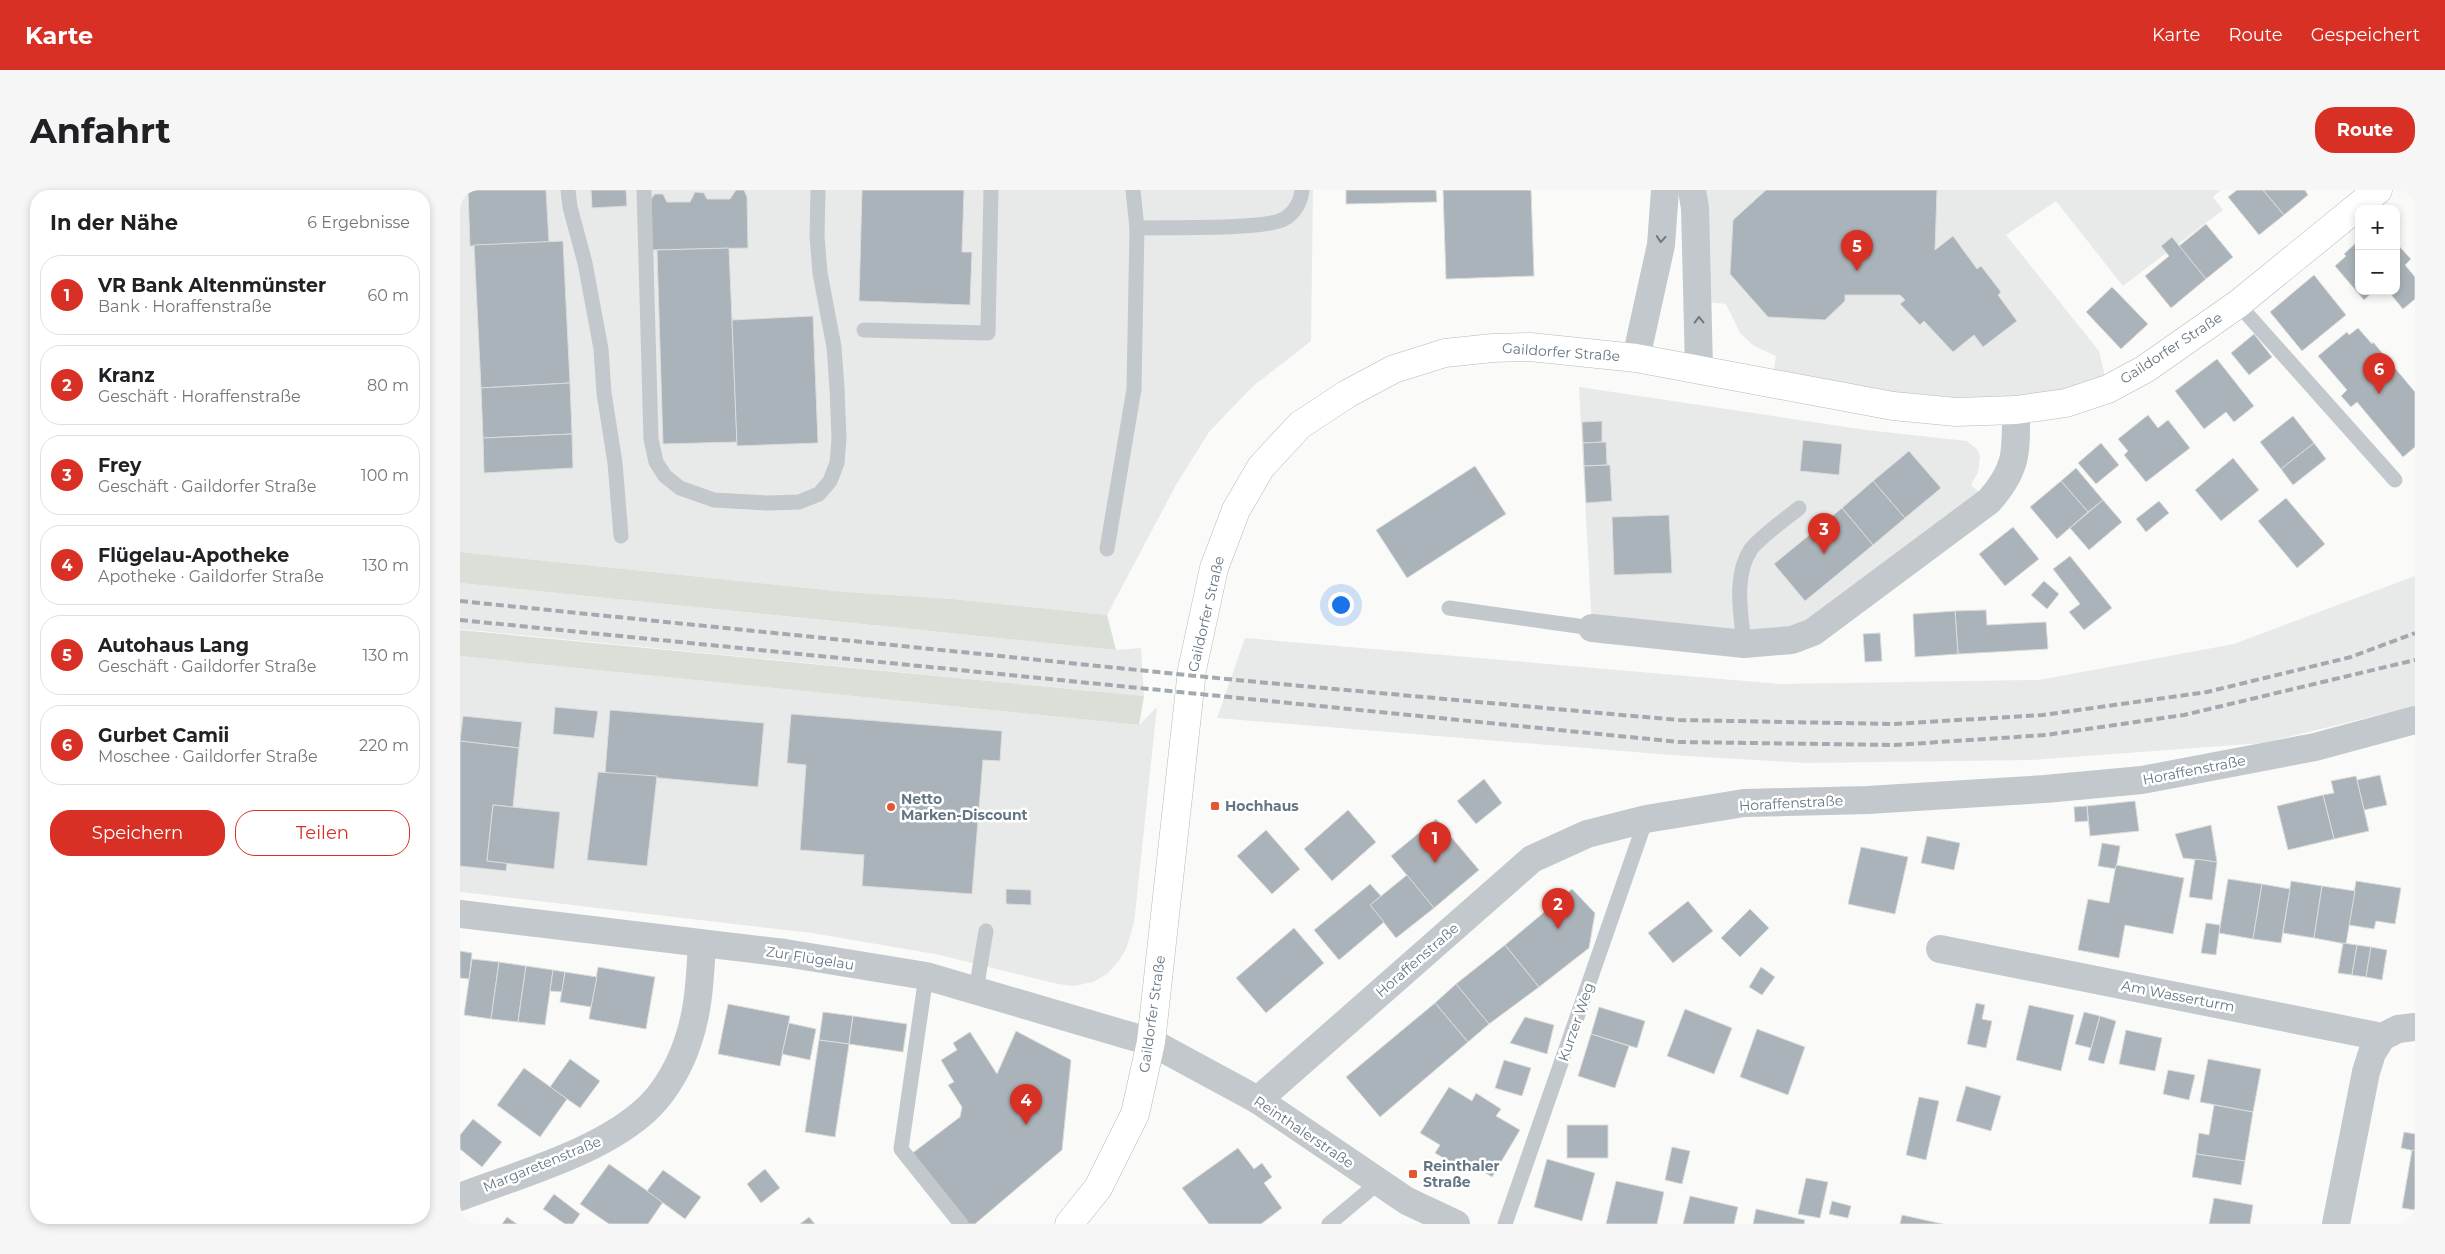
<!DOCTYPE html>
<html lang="de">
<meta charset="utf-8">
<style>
:root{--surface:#fff;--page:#f6f6f6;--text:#202124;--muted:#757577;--line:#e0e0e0;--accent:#d93025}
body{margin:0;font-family:Montserrat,sans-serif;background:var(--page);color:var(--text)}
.controls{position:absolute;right:15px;top:15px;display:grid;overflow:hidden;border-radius:10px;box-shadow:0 2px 8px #0003}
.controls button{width:45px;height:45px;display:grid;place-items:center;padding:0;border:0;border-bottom:1px solid var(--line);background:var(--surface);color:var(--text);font:25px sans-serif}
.you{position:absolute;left:880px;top:414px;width:18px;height:18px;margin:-12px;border:4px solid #fff;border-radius:50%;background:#1a73e8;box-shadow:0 0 0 8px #1a73e833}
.badge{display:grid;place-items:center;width:32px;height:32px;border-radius:50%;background:var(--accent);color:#fff;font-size:16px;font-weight:700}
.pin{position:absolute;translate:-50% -41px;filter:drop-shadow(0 1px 2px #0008)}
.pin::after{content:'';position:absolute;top:26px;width:18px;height:15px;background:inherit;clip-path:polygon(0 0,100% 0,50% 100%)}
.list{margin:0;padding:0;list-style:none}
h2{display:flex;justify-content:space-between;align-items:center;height:65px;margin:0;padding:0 20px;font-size:21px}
h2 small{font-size:16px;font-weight:400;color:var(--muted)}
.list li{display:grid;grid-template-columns:32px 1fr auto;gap:15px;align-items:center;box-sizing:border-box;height:80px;margin:0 10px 10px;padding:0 10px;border:1px solid var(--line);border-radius:20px}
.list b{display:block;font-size:19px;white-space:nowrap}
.list p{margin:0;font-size:16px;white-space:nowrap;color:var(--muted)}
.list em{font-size:16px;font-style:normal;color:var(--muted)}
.actions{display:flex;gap:10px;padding:15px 20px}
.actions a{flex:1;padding:11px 0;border:1px solid var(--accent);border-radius:20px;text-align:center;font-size:18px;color:var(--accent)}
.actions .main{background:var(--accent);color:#fff}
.map{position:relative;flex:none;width:1955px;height:1034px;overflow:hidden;border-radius:20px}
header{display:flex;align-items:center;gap:30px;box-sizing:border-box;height:70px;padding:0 25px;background:var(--accent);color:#fff}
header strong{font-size:24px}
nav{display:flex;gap:28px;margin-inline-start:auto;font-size:18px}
.intro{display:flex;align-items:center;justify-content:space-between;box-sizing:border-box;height:120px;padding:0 30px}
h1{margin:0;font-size:35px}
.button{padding:12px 22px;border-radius:20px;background:var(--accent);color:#fff;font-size:18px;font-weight:700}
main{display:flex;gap:30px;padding:0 30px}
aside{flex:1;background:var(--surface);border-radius:20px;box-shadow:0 2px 8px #0003}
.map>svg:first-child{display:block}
.built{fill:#e8e9e9}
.green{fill:#dadfd7}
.building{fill:#aab3b9;stroke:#dcdcda}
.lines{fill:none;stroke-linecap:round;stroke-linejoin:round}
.secondary-casing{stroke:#b3babf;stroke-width:29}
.service{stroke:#c3c8cc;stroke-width:15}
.minor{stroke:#c3c8cc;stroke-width:28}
.secondary{stroke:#fff;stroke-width:28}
.rail{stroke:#a2aab0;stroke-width:4;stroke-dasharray:8 4;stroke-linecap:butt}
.oneway{stroke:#6a7a87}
.poi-dot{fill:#e4572e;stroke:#fff;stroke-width:2}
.labels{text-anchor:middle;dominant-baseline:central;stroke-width:5;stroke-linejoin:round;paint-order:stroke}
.street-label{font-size:14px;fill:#657683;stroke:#fff}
.poi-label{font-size:14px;font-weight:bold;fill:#657683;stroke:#fff;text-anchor:start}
</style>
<header>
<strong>Karte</strong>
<nav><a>Karte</a><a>Route</a><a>Gespeichert</a></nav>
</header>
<div class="intro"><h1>Anfahrt</h1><a class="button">Route</a></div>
<main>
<aside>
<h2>In der Nähe<small>6 Ergebnisse</small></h2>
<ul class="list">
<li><span class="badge">1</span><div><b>VR Bank Altenmünster</b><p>Bank · Horaffenstraße</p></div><em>60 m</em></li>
<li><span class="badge">2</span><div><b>Kranz</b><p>Geschäft · Horaffenstraße</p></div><em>80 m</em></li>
<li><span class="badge">3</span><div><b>Frey</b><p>Geschäft · Gaildorfer Straße</p></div><em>100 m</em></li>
<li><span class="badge">4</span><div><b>Flügelau-Apotheke</b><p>Apotheke · Gaildorfer Straße</p></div><em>130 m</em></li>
<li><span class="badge">5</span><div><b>Autohaus Lang</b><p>Geschäft · Gaildorfer Straße</p></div><em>130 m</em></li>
<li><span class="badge">6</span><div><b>Gurbet Camii</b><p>Moschee · Gaildorfer Straße</p></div><em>220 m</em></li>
</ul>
<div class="actions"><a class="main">Speichern</a><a>Teilen</a></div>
</aside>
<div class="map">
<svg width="1955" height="1034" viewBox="0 0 1955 1034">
<rect width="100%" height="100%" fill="#fafaf8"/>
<g class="built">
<polygon points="0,0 853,0 851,151 792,197 749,242 716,295 647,425 493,409 386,402 0,362"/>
<polygon points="1232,0 1761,0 1753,7 1763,20 1663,96 1596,11 1546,45 1639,161 1648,199 1556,220 1312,194 1316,166 1294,156 1280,143 1266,114 1239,111"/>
<polygon points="1119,197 1406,240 1507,251 1518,260 1520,267 1518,282 1511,295 1529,311 1353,442 1132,438"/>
<polygon points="1955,386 1955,516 1803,553 1571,570 1346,573 1212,565 757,528 785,448 1321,494 1579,490 1774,454"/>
<polygon points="0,393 655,460 681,458 684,506 0,439"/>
<polygon points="0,466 679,535 697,517 674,733 666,759 658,772 647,784 633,792 614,796 598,794 475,764 352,743 0,702"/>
</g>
<g class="green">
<polygon points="0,362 386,402 493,409 647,425 656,460 0,393"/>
<polygon points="0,440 684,506 679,535 0,466"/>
</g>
<g class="building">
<polygon points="8,0 86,0 89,52 10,56"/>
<polygon points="131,0 166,0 167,16 132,18"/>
<polygon points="276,0 284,0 287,7 288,58 192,60 191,9 195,4 203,4 207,12 230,12 235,2 244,3 247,9 270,9"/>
<polygon points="402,0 504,0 502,62 512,62 510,115 399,111"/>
<polygon points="886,0 976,0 977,12 886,14"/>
<polygon points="983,0 1071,0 1074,86 986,89"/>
<polygon points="1306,0 1477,0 1475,60 1493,46 1517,79 1521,76 1541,102 1538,105 1557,131 1523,157 1514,145 1493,162 1464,131 1460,135 1440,114 1445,110 1440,105 1385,105 1385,111 1365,130 1308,127 1270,84 1273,30"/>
<polygon points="1777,0 1803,0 1824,25 1799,45 1768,7"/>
<polygon points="1803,0 1845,0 1848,5 1824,25"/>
<polygon points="1746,34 1773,67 1746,89 1719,56"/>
<polygon points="1712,47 1746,89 1711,118 1685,86 1709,66 1701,56"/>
<polygon points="1899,50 1899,101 1914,101 1904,110 1875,76 1886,66 1884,64"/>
<polygon points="103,51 110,193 21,198 14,55"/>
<polygon points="1936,53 1951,69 1945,75 1955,87 1955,109 1943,119 1928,101 1936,101"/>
<polygon points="269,58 277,252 203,254 197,60"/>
<polygon points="1854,85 1886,125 1842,161 1810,122"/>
<polygon points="1652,97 1688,134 1661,159 1626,122"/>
<polygon points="353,126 358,253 277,256 272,130"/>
<polygon points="1898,138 1912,154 1913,152 1955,202 1955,257 1943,267 1897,212 1891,217 1881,206 1887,200 1858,166 1887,142 1889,145"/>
<polygon points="1794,144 1812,167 1789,185 1771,163"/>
<polygon points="1757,169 1794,216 1774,232 1766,222 1744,239 1715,201"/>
<polygon points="110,193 112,244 23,248 21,198"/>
<polygon points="1688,225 1698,238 1708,230 1730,258 1686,292 1664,265 1668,261 1658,249"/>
<polygon points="1833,226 1854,253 1821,279 1800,252"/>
<polygon points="1142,231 1142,252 1123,253 1122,232"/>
<polygon points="112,244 113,278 24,283 23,248"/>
<polygon points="1343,250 1382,254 1379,285 1340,281"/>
<polygon points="1146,252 1147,275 1124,276 1123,253"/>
<polygon points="1641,253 1659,275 1636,294 1618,273"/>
<polygon points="1854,253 1866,269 1833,295 1821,279"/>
<polygon points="1449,261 1481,298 1445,328 1413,291"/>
<polygon points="1773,268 1799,300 1761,331 1735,300"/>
<polygon points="1150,275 1152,311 1126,313 1124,276"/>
<polygon points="1015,276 1046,324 947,388 916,340"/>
<polygon points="1616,278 1643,310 1628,322 1601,291"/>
<polygon points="1413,291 1445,328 1413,355 1382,318"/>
<polygon points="1601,291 1628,322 1597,349 1570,317"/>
<polygon points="1826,308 1865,354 1837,378 1798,331"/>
<polygon points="1643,310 1662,332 1629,360 1610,338"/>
<polygon points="1699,311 1709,323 1686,342 1676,329"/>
<polygon points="1382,318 1413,355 1345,411 1314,374"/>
<polygon points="1209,325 1212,383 1154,385 1152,327"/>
<polygon points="1553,337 1579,369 1545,396 1519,364"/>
<polygon points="1610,366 1652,418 1624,440 1609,422 1620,414 1593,379"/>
<polygon points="1584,391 1599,404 1587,419 1571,405"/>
<polygon points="1526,420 1527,435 1586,432 1588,459 1498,464 1495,421"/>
<polygon points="1495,421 1498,464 1455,467 1453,424"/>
<polygon points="1420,443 1422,471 1405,472 1403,444"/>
<polygon points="95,517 138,521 134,548 93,544"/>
<polygon points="150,520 304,533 298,597 145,583"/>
<polygon points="331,524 542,541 540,571 523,570 512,704 402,696 404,665 340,660 346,575 327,573"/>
<polygon points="3,526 62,532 59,558 0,551"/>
<polygon points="0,551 59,558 53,617 33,615 27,671 47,673 46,681 0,676"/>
<polygon points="138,582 197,586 187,676 127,670"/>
<polygon points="1920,585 1927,615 1904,620 1897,590"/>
<polygon points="1896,586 1909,641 1874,649 1863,605 1874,603 1871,591"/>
<polygon points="1024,589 1042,613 1016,634 997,611"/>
<polygon points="1863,605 1874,649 1828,660 1817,616"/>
<polygon points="1675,611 1679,641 1630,646 1627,616"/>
<polygon points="33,615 100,622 94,679 27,671"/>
<polygon points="1627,616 1628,631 1615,632 1614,617"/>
<polygon points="888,620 916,652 872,691 844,659"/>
<polygon points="976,629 1019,680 974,718 931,666"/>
<polygon points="1751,635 1757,672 1723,668 1715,644"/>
<polygon points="806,640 840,679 812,704 777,666"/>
<polygon points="1467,646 1500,653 1494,680 1461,673"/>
<polygon points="1642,653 1660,656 1656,679 1638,676"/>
<polygon points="1401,657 1448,667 1435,724 1388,714"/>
<polygon points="1735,669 1757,672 1752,710 1729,707"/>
<polygon points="1656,675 1724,688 1713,744 1665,735 1659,768 1618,760 1628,709 1649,713"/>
<polygon points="947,685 974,718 936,748 910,715"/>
<polygon points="1768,689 1802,694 1793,749 1759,743"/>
<polygon points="1831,691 1862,696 1854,748 1823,743"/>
<polygon points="1896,691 1941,698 1935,734 1916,731 1914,739 1889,735"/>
<polygon points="910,694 921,706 910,715 924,732 879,770 854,740"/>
<polygon points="1802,694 1830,699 1821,753 1793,749"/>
<polygon points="1862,696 1895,701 1886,754 1854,748"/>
<polygon points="546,699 571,700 571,715 546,714"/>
<polygon points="1112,699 1135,723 1129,758 1079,797 1045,755"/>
<polygon points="1228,711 1253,741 1213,773 1188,743"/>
<polygon points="1290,719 1309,738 1280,767 1261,748"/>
<polygon points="1746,733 1760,735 1756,765 1741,763"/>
<polygon points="834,738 864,773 806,823 776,788"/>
<polygon points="1883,753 1897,755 1892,785 1878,783"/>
<polygon points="1045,755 1079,797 1029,834 996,794"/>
<polygon points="1897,755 1911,757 1906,787 1892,785"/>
<polygon points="1911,757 1927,760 1922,790 1906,787"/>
<polygon points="0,761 12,763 9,789 0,788"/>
<polygon points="12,769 39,772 31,829 4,825"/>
<polygon points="39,772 66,776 58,832 31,829"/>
<polygon points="66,776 93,780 85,835 58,832"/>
<polygon points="138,777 195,787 186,839 129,829"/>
<polygon points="1301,777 1315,787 1302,805 1289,797"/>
<polygon points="93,780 105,782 102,802 90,801"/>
<polygon points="105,782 137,787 131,817 100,812"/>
<polygon points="996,794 1029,834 1008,852 975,813"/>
<polygon points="975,813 1008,852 920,927 886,887"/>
<polygon points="1516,813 1525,815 1522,829 1532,831 1526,858 1507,854"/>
<polygon points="268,814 330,826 320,876 258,864"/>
<polygon points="1569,815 1614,825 1601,881 1556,870"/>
<polygon points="1139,817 1185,831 1177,858 1131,844"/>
<polygon points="1225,819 1272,838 1254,884 1207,866"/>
<polygon points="363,822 393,826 389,854 359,850"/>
<polygon points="1624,822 1640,826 1631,858 1615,854"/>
<polygon points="393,826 447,834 443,862 389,854"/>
<polygon points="1640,826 1656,831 1644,874 1628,870"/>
<polygon points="1065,827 1094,835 1087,864 1050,853"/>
<polygon points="329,833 356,839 350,870 322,864"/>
<polygon points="1297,839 1345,857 1328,905 1280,887"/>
<polygon points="1666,840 1702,848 1695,881 1659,874"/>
<polygon points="556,841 611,870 602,960 515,1034 507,1034 450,965 500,927 502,917 488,895 494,892 481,870 497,860 493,853 510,842 537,884"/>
<polygon points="1131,844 1169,856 1155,898 1118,886"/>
<polygon points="359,850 389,854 375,947 345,942"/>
<polygon points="110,869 140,891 120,918 90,897"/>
<polygon points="1748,869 1801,879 1793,922 1740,912"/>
<polygon points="1044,870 1071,878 1062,906 1035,898"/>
<polygon points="64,878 107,909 80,947 37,915"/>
<polygon points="1708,880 1735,885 1729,910 1703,904"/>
<polygon points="1506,896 1541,906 1531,941 1496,931"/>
<polygon points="989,897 1012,911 1016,903 1041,919 1036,926 1060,940 1032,987 1007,971 1002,979 975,963 980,955 960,943"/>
<polygon points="1459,907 1479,911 1466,970 1446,965"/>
<polygon points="1754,915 1793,922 1785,971 1736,964 1739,943 1749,945"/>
<polygon points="13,929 42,952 22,977 0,959 0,945"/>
<rect x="1107" y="935" width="41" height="33"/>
<polygon points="1944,942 1955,944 1955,961 1941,958"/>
<polygon points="1212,957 1230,961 1222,994 1205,990"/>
<polygon points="778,958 794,979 802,973 812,987 804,993 822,1018 801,1034 749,1034 722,998"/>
<polygon points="1952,960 1955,961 1955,1020 1942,1018"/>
<polygon points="1736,964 1785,971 1781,995 1732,987"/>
<polygon points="1087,969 1135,983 1122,1031 1074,1017"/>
<polygon points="149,974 203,1012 188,1034 149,1034 120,1014"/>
<polygon points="305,979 320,998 301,1013 287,994"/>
<polygon points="203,980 241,1007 225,1029 187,1001"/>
<polygon points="1346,988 1368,992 1360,1028 1338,1024"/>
<polygon points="1156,991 1204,1002 1197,1034 1146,1034"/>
<polygon points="94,1004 120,1024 113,1034 105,1034 83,1019"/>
<polygon points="1230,1006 1278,1017 1274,1034 1223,1034"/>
<polygon points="1754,1008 1793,1015 1790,1034 1749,1034"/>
<polygon points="1372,1011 1391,1016 1388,1028 1369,1024"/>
<polygon points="1296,1019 1345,1030 1344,1034 1293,1034"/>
<polygon points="1442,1025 1483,1034 1440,1034"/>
<polygon points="47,1027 57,1034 42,1034"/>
<polygon points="349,1027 355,1034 340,1034"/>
</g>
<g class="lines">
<g class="secondary-casing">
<polyline id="secondary" points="609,1034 638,998 675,924 691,852 732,480 754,378 776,320 801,277 840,235 887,204 934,179 985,163 1033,158 1070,157 1176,168 1433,216 1496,222 1556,220 1606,213 1648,199 1685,179 1778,114 1918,0"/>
</g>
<g class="service">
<polyline points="108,0 110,17 125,73 141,159 144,203 155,273 161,346"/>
<polyline points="184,0 191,249 196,272 205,286 220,298 254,310 308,313 339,312 359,304 370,291 377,273 379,249 377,198 374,157 360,83 357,46 358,0"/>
<path d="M677,38C705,37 805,40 824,29C835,23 841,11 842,0"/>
<polyline points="1778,114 1935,290"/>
<polyline points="404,140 528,143 531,0"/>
<polyline points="647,359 674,199 677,38 673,0"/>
<polyline points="989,418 1132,438"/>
<path d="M1284,454C1281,424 1273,386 1291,359C1300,347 1327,328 1339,318"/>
<polyline points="466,786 441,959 501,1034"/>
<polyline points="516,800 526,741"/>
<polyline points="869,1034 919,992"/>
<polyline points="1045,1034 1186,629"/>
</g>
<g class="minor">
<polyline points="1232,0 1235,18 1239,178"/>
<polyline points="1176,168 1201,55 1205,0"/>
<path d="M1132,438L1284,454L1332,450L1353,442L1529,311C1558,278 1556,262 1556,220"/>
<polyline points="0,724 325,763 466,786 691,852 798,910 947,1011 996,1034"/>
<polyline points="1480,759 1922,847 1938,839 1955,837"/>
<polyline points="798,910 1072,669 1127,644 1186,629 1284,613 1408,610 1585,599 1682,590 1855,557 1955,530"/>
<path d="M0,1007C60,984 145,961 190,916C207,899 221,873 228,851C239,820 240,786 242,754"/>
<polyline points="1876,1034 1906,882 1912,863 1922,847"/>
</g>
<use href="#secondary" class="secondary"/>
<g class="rail">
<polyline points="0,411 776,490 1162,525 1219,530 1433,534 1583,525 1747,502 1891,467 1955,443"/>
<polyline points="0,430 1219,552 1434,555 1586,545 1724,525 1955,470"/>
</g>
</g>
<defs><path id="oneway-chevron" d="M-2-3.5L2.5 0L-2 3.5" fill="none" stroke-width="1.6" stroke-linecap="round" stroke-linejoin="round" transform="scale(1.25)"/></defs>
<g class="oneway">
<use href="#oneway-chevron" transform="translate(1201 49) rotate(95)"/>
<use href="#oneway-chevron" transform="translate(1239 130) rotate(-91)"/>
</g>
<g class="poi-dot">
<rect x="750" y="611" width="10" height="10" rx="2.5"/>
<circle cx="431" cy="617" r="5"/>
<rect x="948" y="979" width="10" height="10" rx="2.5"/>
</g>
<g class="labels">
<g class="street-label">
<text transform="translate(1711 158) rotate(-33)">Gaildorfer Straße</text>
<text transform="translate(1101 162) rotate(4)">Gaildorfer Straße</text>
<text transform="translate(746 424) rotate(-77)">Gaildorfer Straße</text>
<text transform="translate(1734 580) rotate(-11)">Horaffenstraße</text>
<text transform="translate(1331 613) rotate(-3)">Horaffenstraße</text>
<text transform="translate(350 768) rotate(9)">Zur Flügelau</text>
<text transform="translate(957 770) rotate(-41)">Horaffenstraße</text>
<text transform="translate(1718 806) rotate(11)">Am Wasserturm</text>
<text transform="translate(692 824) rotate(-82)">Gaildorfer Straße</text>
<text transform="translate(1116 832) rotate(-71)">Kurzer Weg</text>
<text transform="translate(844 942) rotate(34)">Reinthalerstraße</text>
<text transform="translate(82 974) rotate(-22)">Margaretenstraße</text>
</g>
<g class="poi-label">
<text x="441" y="609">Netto<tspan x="441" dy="16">Marken-Discount</tspan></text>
<text x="765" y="616">Hochhaus</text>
<text x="963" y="976">Reinthaler<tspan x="963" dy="16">Straße</tspan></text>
</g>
</g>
</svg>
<div class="controls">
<button>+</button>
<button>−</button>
</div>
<div class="you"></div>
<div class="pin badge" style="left:975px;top:673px">1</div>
<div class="pin badge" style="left:1098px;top:739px">2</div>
<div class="pin badge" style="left:1364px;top:364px">3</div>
<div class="pin badge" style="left:566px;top:935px">4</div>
<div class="pin badge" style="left:1397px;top:81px">5</div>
<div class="pin badge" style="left:1919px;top:204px">6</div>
</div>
</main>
